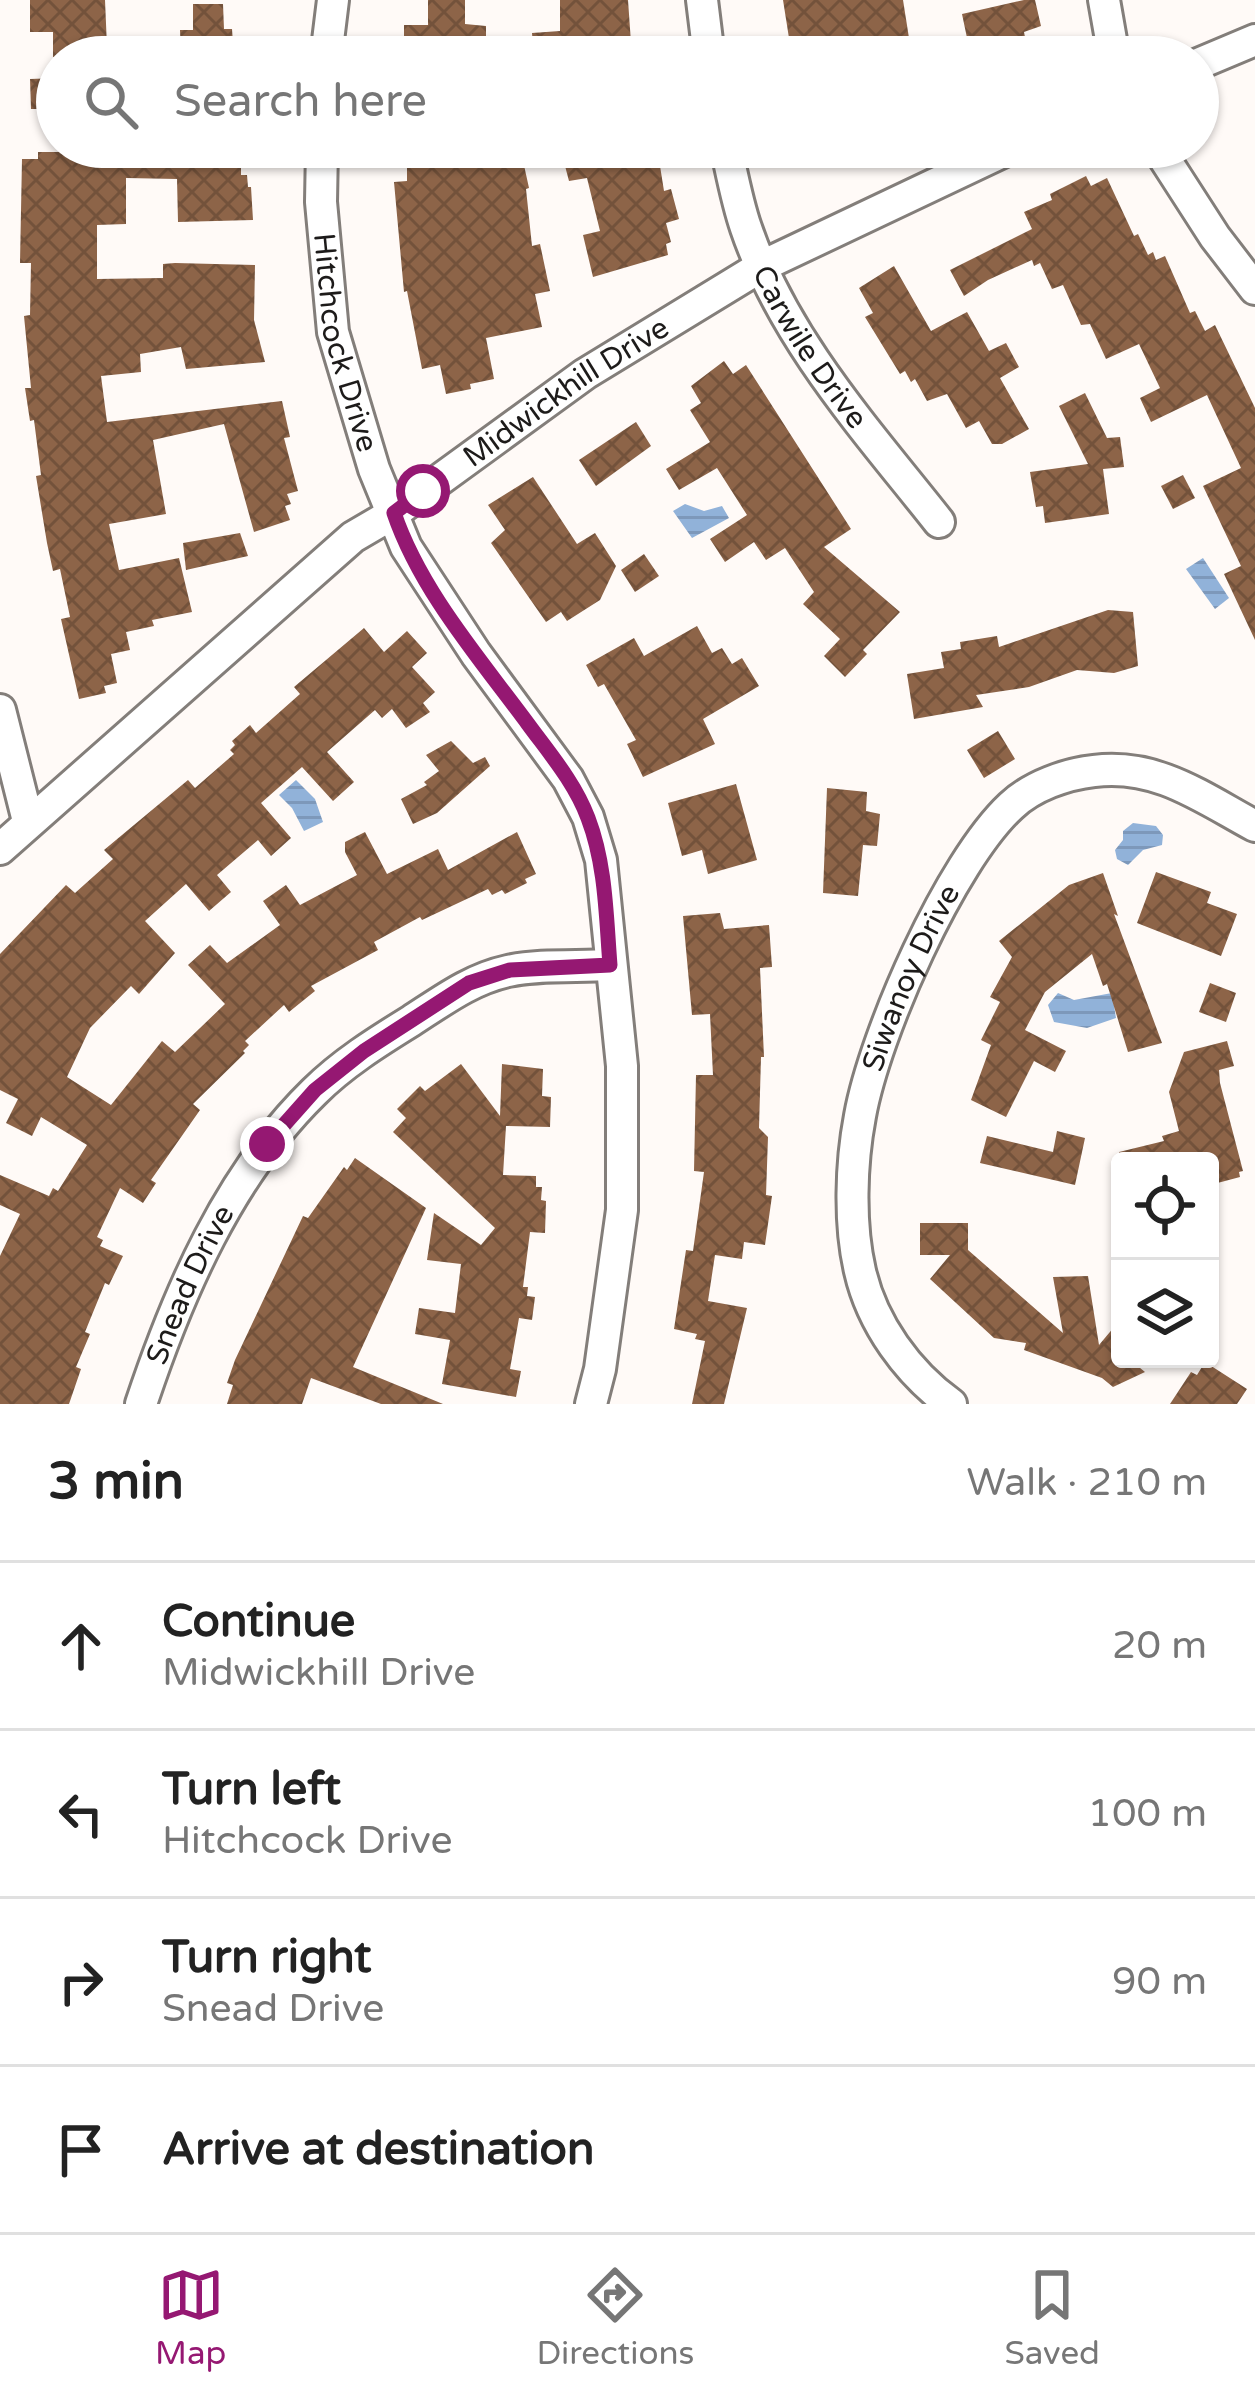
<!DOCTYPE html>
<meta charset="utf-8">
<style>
:root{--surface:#fff;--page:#f2f2f2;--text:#222;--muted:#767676;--line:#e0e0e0;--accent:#951872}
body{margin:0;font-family:"Varela Round",sans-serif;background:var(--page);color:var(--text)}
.controls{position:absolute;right:36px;bottom:36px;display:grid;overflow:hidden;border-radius:12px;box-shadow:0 3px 9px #0004}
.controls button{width:108px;height:108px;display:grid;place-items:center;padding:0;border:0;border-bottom:3px solid var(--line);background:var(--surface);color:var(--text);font:60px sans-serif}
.stop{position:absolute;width:36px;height:36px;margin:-27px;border:9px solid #951872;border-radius:50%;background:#fff}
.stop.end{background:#951872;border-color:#fff;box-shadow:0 3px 12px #0008}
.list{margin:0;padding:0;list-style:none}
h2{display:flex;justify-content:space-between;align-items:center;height:156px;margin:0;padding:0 48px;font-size:51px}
h2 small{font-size:39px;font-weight:400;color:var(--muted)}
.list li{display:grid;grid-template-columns:78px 1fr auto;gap:36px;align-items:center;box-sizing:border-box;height:168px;padding:0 48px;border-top:3px solid var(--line)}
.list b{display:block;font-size:45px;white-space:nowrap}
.list p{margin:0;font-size:39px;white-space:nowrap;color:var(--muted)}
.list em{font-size:39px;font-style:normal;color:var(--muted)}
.icon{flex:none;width:66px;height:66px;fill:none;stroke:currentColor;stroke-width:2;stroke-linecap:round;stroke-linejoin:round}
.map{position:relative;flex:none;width:1255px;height:1404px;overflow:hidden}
.search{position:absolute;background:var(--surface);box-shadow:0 3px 9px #0004;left:36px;right:36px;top:36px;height:132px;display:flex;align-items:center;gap:30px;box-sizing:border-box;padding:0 42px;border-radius:66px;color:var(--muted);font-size:45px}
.sheet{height:828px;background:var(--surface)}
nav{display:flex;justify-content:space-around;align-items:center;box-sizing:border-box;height:168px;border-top:3px solid var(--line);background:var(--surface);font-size:33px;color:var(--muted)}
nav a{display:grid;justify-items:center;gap:6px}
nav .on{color:var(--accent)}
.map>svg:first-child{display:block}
.water{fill:url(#water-rules)}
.building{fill:url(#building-cross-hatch)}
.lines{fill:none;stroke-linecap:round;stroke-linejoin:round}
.minor-casing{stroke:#837e7a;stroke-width:36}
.minor{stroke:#fff;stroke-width:30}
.route{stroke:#951872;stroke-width:15}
.labels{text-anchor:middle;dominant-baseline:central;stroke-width:12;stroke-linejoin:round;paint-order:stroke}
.street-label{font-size:30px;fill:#1d1b1a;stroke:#fffaf7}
</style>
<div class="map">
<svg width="1255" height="1404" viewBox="0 0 1255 1404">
<defs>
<pattern id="water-rules" width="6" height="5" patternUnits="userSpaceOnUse" patternTransform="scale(3)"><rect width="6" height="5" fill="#91b2d9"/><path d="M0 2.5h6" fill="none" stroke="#7d98ba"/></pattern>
<pattern id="building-cross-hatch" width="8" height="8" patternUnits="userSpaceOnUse" patternTransform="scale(3)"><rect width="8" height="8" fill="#8d6448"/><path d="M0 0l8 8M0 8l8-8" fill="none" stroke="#73523b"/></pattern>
</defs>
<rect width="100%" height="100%" fill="#fffaf7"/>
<g class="water">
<polygon points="685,504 704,511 722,506 729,518 692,538 673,511"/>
<polygon points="1203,558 1229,598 1215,609 1186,569"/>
<polygon points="296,780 315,799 323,822 304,831 292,808 279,795"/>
<polygon points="1133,823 1156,826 1163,835 1162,845 1143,850 1128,865 1117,859 1115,850 1123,840 1123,831"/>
<polygon points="1058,993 1074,1000 1112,993 1116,1018 1087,1028 1054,1022 1048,1005"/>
</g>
<g class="building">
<polygon points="30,0 105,0 107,47 102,47 103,57 53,57 53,32 30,32"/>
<polygon points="428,0 465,0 465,24 486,26 486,54 404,57 404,25 428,25"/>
<polygon points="560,0 628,0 632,57 534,57 532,33 560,31"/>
<polygon points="783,0 903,0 912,57 792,57"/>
<polygon points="1024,0 1035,0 1041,26 1024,32 1029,57 971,57 962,14"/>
<polygon points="193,4 223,4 224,29 232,29 234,57 181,57 180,30 193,30"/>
<polygon points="57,78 57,109 31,109 30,79"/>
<polygon points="106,147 179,151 179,166 241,164 241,175 247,175 248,187 251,187 253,220 178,222 177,179 126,178 126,224 97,225 97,279 163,278 163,264 175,263 255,265 254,320 265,362 186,369 181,347 140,354 141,372 101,376 107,422 282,401 290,437 284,438 298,491 287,494 291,504 285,506 290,520 254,532 224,424 153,440 166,514 109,524 119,570 179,558 192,612 152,620 154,626 126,632 130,650 111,654 117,683 104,686 106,693 79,699 61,619 70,617 60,569 53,571 47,543 36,476 41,475 34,420 30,421 25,388 31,388 24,316 30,315 31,263 20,263 22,159 38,159 38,152 106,152"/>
<polygon points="407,147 520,147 529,188 526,189 532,246 540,244 550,291 535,294 542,327 486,338 494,379 470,384 471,389 446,394 440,365 422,369 407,291 404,292 394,182 407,181"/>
<polygon points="560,147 657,147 664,191 671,189 679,219 666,223 671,242 666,244 668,255 593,277 583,235 600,231 587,178 569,181"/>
<polygon points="1086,176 1091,186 1107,178 1134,236 1138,234 1148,255 1153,252 1156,260 1165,256 1190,313 1195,311 1205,331 1215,325 1255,408 1255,640 1224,574 1241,566 1203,486 1241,468 1207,395 1151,422 1140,398 1160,388 1139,344 1106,359 1090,324 1081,325 1063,285 1052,289 1040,263 1034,266 1032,260 988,280 964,296 950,270 1032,229 1024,212 1052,200 1050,194"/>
<polygon points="894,266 931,331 967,312 989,351 1006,343 1019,367 1000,378 1029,429 1002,444 992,444 979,421 966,428 947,394 927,401 915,379 911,382 905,371 900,374 865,317 873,313 859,288"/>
<polygon points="724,361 733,374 746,365 851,529 824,547 900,612 863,650 867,654 845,677 824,656 840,639 803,604 814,592 785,548 766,560 754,542 725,562 710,539 747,515 717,468 679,490 666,469 710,442 690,410 701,403 691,386"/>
<polygon points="1085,393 1107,438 1120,437 1124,467 1103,469 1109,514 1045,523 1043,506 1036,507 1030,472 1088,464 1059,406"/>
<polygon points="636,422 651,446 596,486 579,460"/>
<polygon points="1183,475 1195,498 1173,509 1161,486"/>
<polygon points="533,477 577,544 595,533 616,566 600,600 567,621 561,612 546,622 491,543 505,530 488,505"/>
<polygon points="240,533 248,556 186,570 183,543"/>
<polygon points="644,554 659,576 635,592 621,570"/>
<polygon points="1108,610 1133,612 1138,666 1114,673 1077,670 1029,687 976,695 983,707 914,719 907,674 944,668 941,652 961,649 960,642 997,636 999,647"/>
<polygon points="697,626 712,653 722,648 732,664 742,658 759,686 703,719 715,744 643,777 627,744 636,740 604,684 598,687 586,665 634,638 644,656"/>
<polygon points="364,628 384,652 407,631 427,653 412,667 435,692 423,703 430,712 406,728 392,709 382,718 375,710 327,752 354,782 333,801 302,767 261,803 291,838 271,856 258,840 217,875 231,892 209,911 186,884 145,921 175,953 139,994 131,986 90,1028 67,1077 111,1105 162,1041 175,1052 225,1004 188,965 210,945 227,963 280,925 263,901 286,885 300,905 357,875 345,852 345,842 365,832 387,874 438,849 448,870 517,832 536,874 525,879 527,883 505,894 502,890 492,895 488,889 422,920 420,917 374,942 378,950 311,986 315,991 289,1012 284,1005 245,1041 249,1045 243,1051 245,1053 193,1104 200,1110 151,1180 156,1183 143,1203 120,1188 97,1237 103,1240 100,1246 123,1256 109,1285 105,1283 85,1332 90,1334 76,1367 81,1369 69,1404 0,1404 0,1256 20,1214 0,1205 0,1175 49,1196 53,1188 58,1191 87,1145 41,1117 32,1136 6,1123 18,1099 0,1090 0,954 66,885 75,893 113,859 104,850 188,780 195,788 234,754 230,750 235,745 232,741 250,725 256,733 300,694 294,687"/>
<polygon points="998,731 1015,759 984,778 967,750"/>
<polygon points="451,741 473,763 485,757 490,766 437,813 413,824 401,799 427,785 424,782 439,771 426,755"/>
<polygon points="736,784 757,860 708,874 702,850 682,856 668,803"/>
<polygon points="827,788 867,792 866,811 880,814 877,846 863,845 858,896 823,893"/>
<polygon points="1156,872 1211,892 1207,903 1237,914 1221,956 1137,923"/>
<polygon points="1103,873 1118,916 1114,914 1162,1043 1128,1052 1107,984 1103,986 1092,954 1045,992 1025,1030 1066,1051 1055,1072 1034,1061 1006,1117 971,1100 991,1045 981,1040 1000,1002 990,997 1012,957 999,941 1069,885"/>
<polygon points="720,913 724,929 769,925 772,967 760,968 764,1057 761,1057 759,1128 768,1137 766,1195 772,1196 765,1245 744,1242 742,1259 715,1255 708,1301 747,1308 724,1404 692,1404 705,1341 695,1339 697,1334 674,1329 686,1250 693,1251 704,1172 694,1171 696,1075 713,1075 710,1014 692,1015 683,916"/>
<polygon points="1210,983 1236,993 1226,1022 1199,1012"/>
<polygon points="1227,1041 1234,1066 1219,1070 1220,1083 1243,1171 1239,1172 1240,1177 1210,1185 1210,1161 1120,1161 1119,1152 1164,1141 1162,1136 1179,1131 1169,1092 1184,1052"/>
<polygon points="461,1064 500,1116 502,1064 543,1069 542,1096 551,1097 550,1127 506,1126 503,1175 536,1176 536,1187 542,1187 541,1200 546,1201 545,1233 530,1232 523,1287 528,1287 527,1296 535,1297 532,1320 519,1318 510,1369 521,1371 516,1397 442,1384 450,1340 415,1334 419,1308 455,1313 461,1264 427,1260 434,1213 481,1245 495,1228 393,1132 406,1118 397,1109 420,1086 425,1091"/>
<polygon points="1057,1131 1085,1138 1075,1185 980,1163 987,1136 1053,1152"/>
<polygon points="355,1158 426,1208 353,1367 443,1404 381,1404 311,1378 302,1404 227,1404 233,1385 227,1383 235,1360 303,1216 308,1218 344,1167 347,1170"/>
<polygon points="920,1223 968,1223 968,1250 1063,1333 1053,1277 1088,1276 1099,1345 1120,1320 1120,1359 1129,1359 1145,1372 1113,1387 1102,1378 1024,1350 1026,1343 994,1338 930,1279 950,1255 920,1255"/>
<polygon points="1205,1362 1247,1389 1237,1404 1170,1404 1191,1372 1197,1375"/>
</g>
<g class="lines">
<g class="minor-casing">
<g id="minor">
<polyline points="702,0 709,57"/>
<polyline points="1104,0 1114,57"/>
<polyline points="326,57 333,0"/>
<polyline points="1198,64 1255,40"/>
<path id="s1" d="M322,147L321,202L333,332L374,469L406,547L476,654L568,779L588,817L601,860L622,1066V1210L600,1369L591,1404"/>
<path id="s2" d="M726,147C732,174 737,202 746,228C784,340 868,432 939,522"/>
<polyline points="1157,147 1215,237 1255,289"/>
<polyline points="0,710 28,821"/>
<path id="s3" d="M0,849L353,537L394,513L585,374L762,266L1013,147"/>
<path id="s4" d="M141,1404C178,1293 229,1175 314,1092C342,1064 377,1042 411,1021C442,1001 471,979 508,971C540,964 577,967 610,965"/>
<path id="s5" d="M951,1404C908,1373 872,1324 860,1271C849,1224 851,1163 860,1116C875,1033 950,863 1011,806C1032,786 1066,774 1094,771C1157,763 1203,798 1255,826"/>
</g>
</g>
<use href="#minor" class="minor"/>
</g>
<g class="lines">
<path class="route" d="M267,1144L315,1090L364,1051L469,983L510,970L610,965C606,916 606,865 588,818C575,783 550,754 528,724C480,659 420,590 394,513L423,491"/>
</g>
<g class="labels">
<g class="street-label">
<text stroke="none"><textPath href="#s1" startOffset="198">Hitchcock Drive</textPath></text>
<text stroke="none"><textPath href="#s2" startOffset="219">Carwile Drive</textPath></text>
<text stroke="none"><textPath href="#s3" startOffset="729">Midwickhill Drive</textPath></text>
<text stroke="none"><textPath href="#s5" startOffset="468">Siwanoy Drive</textPath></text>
<text stroke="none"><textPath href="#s4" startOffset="129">Snead Drive</textPath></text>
</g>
</g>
</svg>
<div class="controls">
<button><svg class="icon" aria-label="locate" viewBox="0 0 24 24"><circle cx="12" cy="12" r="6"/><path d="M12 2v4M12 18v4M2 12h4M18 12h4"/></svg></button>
<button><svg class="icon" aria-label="layers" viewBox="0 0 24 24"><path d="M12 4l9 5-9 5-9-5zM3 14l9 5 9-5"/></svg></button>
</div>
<div class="stop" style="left:423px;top:491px"></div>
<div class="stop end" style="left:267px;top:1144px"></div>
<div class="search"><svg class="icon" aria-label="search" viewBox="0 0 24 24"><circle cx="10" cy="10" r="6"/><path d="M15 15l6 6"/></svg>Search here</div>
</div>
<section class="sheet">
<h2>3 min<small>Walk · 210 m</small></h2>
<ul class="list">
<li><svg class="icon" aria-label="ahead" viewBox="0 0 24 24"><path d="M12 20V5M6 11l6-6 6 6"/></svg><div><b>Continue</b><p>Midwickhill Drive</p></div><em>20 m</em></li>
<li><svg class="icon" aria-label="left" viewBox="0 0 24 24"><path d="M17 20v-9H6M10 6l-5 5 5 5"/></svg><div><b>Turn left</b><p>Hitchcock Drive</p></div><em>100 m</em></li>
<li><svg class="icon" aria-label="right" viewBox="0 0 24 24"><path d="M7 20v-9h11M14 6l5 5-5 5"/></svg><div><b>Turn right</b><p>Snead Drive</p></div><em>90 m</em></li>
<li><svg class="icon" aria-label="arrive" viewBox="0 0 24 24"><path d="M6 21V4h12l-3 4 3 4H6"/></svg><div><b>Arrive at destination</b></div></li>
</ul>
</section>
<nav>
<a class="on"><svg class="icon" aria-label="map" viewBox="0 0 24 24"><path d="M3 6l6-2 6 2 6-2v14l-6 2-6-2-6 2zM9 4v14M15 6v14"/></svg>Map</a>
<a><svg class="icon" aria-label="directions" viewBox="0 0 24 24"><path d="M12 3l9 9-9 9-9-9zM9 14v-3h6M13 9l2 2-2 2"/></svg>Directions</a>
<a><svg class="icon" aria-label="saved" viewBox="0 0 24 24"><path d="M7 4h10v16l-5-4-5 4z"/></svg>Saved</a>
</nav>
